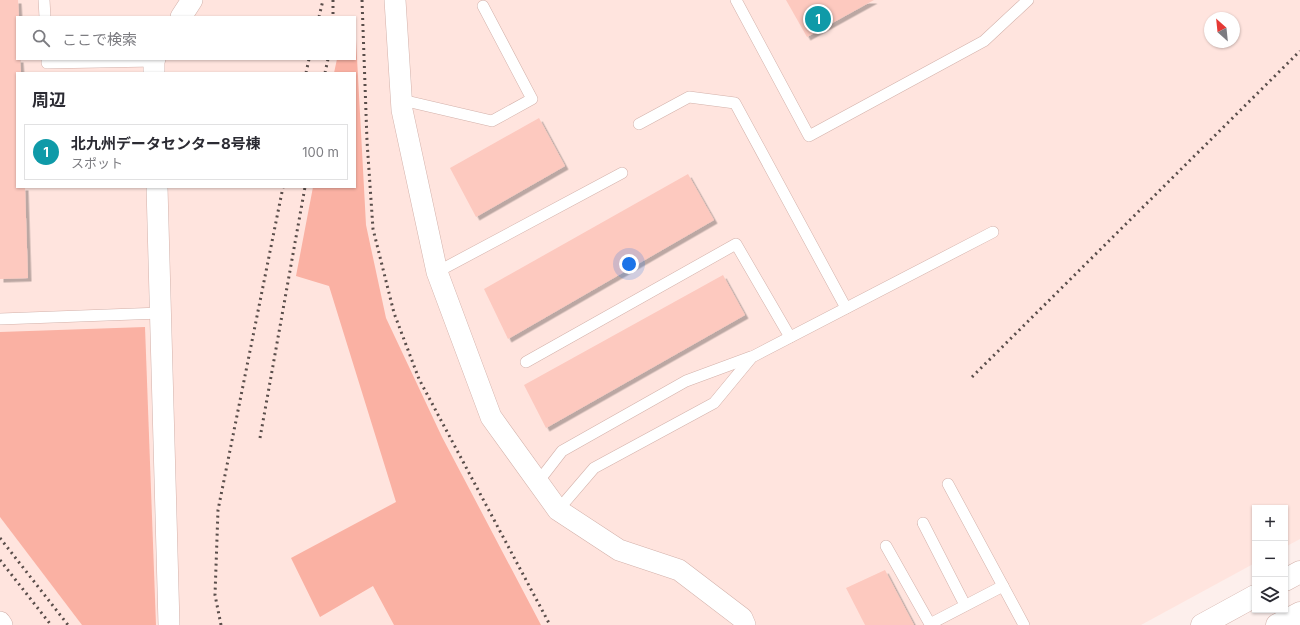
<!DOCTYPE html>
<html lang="ja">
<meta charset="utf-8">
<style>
:root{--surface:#fff;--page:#f7f7f7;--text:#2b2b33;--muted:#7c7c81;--line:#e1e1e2;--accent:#0b8043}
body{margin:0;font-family:Inter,"Noto Sans JP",sans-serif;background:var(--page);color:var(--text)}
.controls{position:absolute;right:12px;bottom:12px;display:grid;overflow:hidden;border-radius:0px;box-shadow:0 1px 3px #0004}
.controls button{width:36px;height:36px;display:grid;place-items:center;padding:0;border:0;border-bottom:1px solid var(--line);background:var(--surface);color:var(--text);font:20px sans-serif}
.compass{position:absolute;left:1204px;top:12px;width:36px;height:36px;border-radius:50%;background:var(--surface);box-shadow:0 1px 3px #0004;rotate:333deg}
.you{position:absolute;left:629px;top:264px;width:14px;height:14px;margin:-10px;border:3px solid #fff;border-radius:50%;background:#1a73e8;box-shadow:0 0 0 6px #1a73e833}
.badge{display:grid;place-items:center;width:26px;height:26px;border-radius:50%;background:var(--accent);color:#fff;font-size:13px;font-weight:700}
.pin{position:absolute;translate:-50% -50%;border:2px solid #fff;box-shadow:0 1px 4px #0006}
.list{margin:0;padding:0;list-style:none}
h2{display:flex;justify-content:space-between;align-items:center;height:52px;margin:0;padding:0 16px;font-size:17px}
h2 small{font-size:13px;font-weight:400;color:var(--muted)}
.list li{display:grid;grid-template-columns:26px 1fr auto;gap:12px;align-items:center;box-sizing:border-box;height:56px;margin:0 8px 8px;padding:0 8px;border:1px solid var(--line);border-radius:0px}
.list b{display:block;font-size:15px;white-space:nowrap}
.list p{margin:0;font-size:13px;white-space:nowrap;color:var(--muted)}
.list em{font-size:13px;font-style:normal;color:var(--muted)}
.icon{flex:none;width:22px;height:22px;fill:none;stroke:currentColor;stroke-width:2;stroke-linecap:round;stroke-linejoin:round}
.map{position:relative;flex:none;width:1300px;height:625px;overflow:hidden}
.search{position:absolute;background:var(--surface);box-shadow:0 1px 3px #0004;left:16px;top:16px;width:340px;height:44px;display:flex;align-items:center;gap:10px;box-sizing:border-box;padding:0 14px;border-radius:0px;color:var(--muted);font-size:15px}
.panel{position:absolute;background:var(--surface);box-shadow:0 1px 3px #0004;left:16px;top:72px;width:340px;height:116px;border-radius:0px}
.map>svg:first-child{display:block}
.built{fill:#ffe4de;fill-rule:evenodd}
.green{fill:#fab1a3}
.building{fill:#fdc9bf;filter:url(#shadow)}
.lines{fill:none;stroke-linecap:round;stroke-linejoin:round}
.lane-casing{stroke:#d3b1aa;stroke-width:12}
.street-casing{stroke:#d3b1aa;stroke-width:22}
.secondary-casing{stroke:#d3b1aa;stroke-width:23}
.lane{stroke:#fff;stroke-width:11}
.street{stroke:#fff;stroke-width:21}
.secondary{stroke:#fff;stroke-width:22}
.rail{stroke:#594d4a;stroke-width:3;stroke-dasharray:2 4;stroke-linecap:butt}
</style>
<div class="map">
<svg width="1300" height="625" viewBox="0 0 1300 625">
<defs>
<filter id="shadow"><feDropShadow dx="3.5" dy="3.5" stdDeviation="0" flood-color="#0004"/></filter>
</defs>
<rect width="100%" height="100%" fill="#fdefec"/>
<path class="built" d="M0,0H1300V539L1285,547V508H1255V563L1141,625H0ZM17,17H355V59H17ZM1210,18H1234V42H1210ZM17,73H355V187H17Z"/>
<g class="green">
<polygon points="355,21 366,225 386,318 442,437 541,625 394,625 373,586 320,617 291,558 396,502 329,286 296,276 313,187 355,187 355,73 334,73 337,59 355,59"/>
<polygon points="145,327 156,625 82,625 0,517 0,332"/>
</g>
<g class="building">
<polygon points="0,0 18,0 19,17 17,17 17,59 20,59 21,73 17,73 17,187 25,187 28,278 0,279"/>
<polygon points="786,0 874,0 807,37"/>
<polygon points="539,118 565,166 476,217 450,168"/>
<polygon points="688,174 714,220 508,339 484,289"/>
<polygon points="723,275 745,315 546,428 524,385"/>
<polygon points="885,570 914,625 865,625 846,588"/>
</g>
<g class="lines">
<g class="lane-casing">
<g id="lane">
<polyline points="44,0 45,17"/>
<polyline points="736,0 809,136 984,41 1028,0"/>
<polyline points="47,59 47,63 154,61"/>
<polyline points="402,100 492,121 532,99 483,6"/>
<polyline points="639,124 689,97 735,103 846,308"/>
<polyline points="437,272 622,173"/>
<polyline points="0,319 161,313"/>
<polyline points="526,362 736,244 790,337"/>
<polyline points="538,482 562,451 686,381 751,357"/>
<polyline points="948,484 1024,625"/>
<polyline points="558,510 594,468 714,403 752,357 993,232"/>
<polyline points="923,523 965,605"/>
<polyline points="886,546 930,624 1003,586"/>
</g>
</g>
<g class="street-casing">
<g id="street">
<polyline points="395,0 402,110 437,272 491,417 558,510 619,550 679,570 742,618 745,625"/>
<polyline points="181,17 192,0"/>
<polyline points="154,73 154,61 155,59"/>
<polyline points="157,187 169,625"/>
<polyline points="0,622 2,625"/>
</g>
</g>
<g class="secondary-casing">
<g id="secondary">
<polyline points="1285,580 1300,572"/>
<polyline points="1202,625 1255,596"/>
<polyline points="1277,625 1300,613"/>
</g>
</g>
<use href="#lane" class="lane"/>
<use href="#street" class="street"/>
<use href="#secondary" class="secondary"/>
<g class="rail">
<polyline points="333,0 333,17"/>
<polyline points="362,0 367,141 373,229 394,313 419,379 550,625"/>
<polyline points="319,17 323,0"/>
<polyline points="306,73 309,59"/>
<polyline points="325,73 328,59"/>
<polyline points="972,377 1300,51"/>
<polyline points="260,438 305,187"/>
<polyline points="0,538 68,625"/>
<polyline points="0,560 51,625"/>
<polyline points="221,625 215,595 218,510 283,187"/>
</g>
</g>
</svg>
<div class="controls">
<button>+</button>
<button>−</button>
<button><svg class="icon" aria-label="layers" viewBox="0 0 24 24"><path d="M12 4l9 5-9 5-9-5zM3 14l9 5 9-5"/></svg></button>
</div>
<svg class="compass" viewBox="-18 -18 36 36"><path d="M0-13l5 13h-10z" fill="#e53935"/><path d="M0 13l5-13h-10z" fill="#7c7c81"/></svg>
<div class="you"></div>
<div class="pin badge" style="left:818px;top:19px;background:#0f9aa8">1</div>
<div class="search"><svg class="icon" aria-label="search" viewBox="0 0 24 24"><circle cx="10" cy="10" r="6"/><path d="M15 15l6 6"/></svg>ここで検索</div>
<section class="panel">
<h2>周辺<small></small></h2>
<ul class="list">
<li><span class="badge" style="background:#0f9aa8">1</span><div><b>北九州データセンター8号棟</b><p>スポット</p></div><em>100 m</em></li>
</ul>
</section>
</div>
